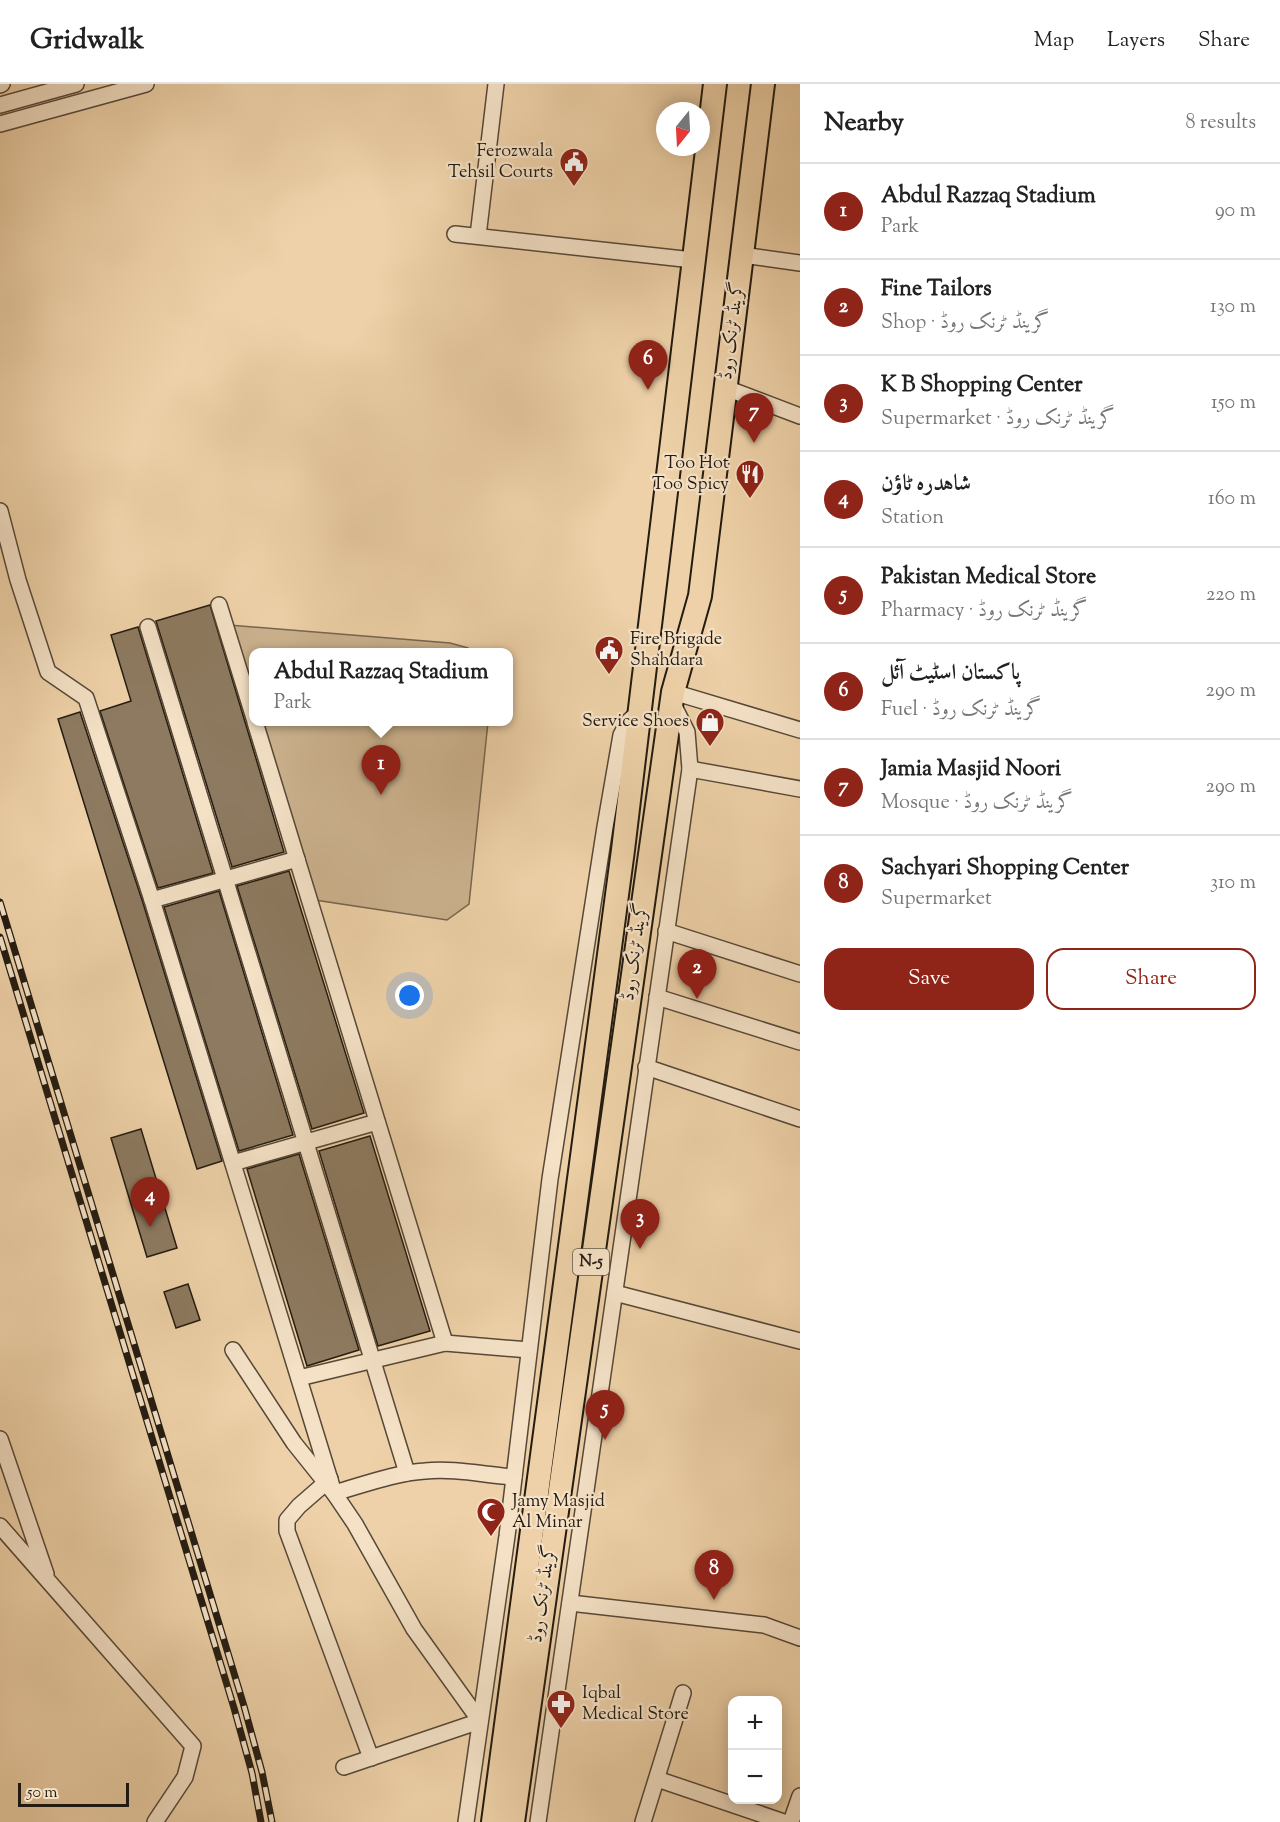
<!DOCTYPE html>
<meta charset="utf-8">
<style>
:root{--surface:#fff;--page:#f2f2f2;--text:#222;--muted:#767676;--line:#e0e0e0;--accent:#8f2418}
body{margin:0;font-family:"Sorts Mill Goudy",Amiri,serif;background:var(--page);color:var(--text)}
.controls{position:absolute;right:18px;bottom:18px;display:grid;overflow:hidden;border-radius:12px;box-shadow:0 3px 15px #0003}
.controls button{width:54px;height:54px;display:grid;place-items:center;padding:0;border:0;border-bottom:2px solid var(--line);background:var(--surface);color:var(--text);font:30px sans-serif}
.compass{position:absolute;left:656px;top:18px;width:54px;height:54px;border-radius:50%;background:var(--surface);box-shadow:0 3px 15px #0003;rotate:198deg}
.scale{position:absolute;left:18px;bottom:15px;width:111px;box-sizing:border-box;padding-left:6px;border:3px solid #231b11;border-top:0;font-size:16px;line-height:21px;white-space:nowrap;color:#231b11;-webkit-text-stroke:4px #f4e1c6;paint-order:stroke}
.you{position:absolute;left:410px;top:912px;width:21px;height:21px;margin:-15px;border:4px solid #fff;border-radius:50%;background:#1a73e8;box-shadow:0 0 0 9px #1a73e833}
.badge{display:grid;place-items:center;width:39px;height:39px;border-radius:50%;background:var(--accent);color:#fff;font-size:20px;font-weight:700}
.pin{position:absolute;translate:-50% -50px;filter:drop-shadow(0 2px 3px #0008)}
.pin::after{content:'';position:absolute;top:32px;width:21px;height:18px;background:inherit;clip-path:polygon(0 0,100% 0,50% 100%)}
.popup{position:absolute;left:249px;top:564px;width:264px;height:78px;box-sizing:border-box;display:grid;place-content:center;border-radius:12px;background:var(--surface);filter:drop-shadow(0 2px 4px #0005);font-size:20px;white-space:nowrap;color:var(--muted)}
.popup b{font-size:22px;color:var(--text)}
.popup::after{content:'';position:absolute;left:50%;top:100%;margin-left:-12px;border:12px solid transparent;border-top-color:var(--surface)}
.list{margin:0;padding:0;list-style:none}
h2{display:flex;justify-content:space-between;align-items:center;height:78px;margin:0;padding:0 24px;font-size:26px}
h2 small{font-size:20px;font-weight:400;color:var(--muted)}
.list li{display:grid;grid-template-columns:39px 1fr auto;gap:18px;align-items:center;box-sizing:border-box;height:96px;padding:0 24px;border-top:2px solid var(--line)}
.list b{display:block;font-size:22px;white-space:nowrap}
.list p{margin:0;font-size:20px;white-space:nowrap;color:var(--muted)}
.list em{font-size:20px;font-style:normal;color:var(--muted)}
.actions{display:flex;gap:12px;padding:18px 24px}
.actions a{flex:1;padding:14px 0;border:2px solid var(--accent);border-radius:18px;text-align:center;font-size:21px;color:var(--accent)}
.actions .main{background:var(--accent);color:#fff}
.map{position:relative;flex:none;width:800px;height:1738px;overflow:hidden}
header{display:flex;align-items:center;gap:36px;box-sizing:border-box;height:84px;padding:0 30px;background:var(--surface);border-bottom:2px solid var(--line)}
header strong{font-size:28px}
nav{display:flex;gap:33px;margin-inline-start:auto;font-size:21px}
main{display:flex}
aside{flex:1;background:var(--surface)}
.map>svg:first-child{display:block}
.green{fill:#cbb28e;stroke:#776650;stroke-width:1.5}
.building{fill:#8d7a60;stroke:#231b11;stroke-width:1.5}
.lines{fill:none;stroke-linecap:round;stroke-linejoin:round}
.minor-casing{stroke:#564837;stroke-width:18}
.highway-casing{stroke:#231b11;stroke-width:26}
.minor{stroke:#f4e1c6;stroke-width:15}
.highway{stroke:#eed1a8;stroke-width:22}
.rail-casing{stroke:#231b11;stroke-width:7}
.rail{stroke:#f4e1c6;stroke-width:4.5;stroke-dasharray:14;stroke-linecap:butt}
.labels{text-anchor:middle;dominant-baseline:central;stroke-width:4.5;stroke-linejoin:round;paint-order:stroke}
.shield{fill:#f4e1c6;stroke:#625647;stroke-width:1.5}
.shield-label{font-size:16px;font-weight:bold;fill:#231b11}
.poi-label{font-size:18px;fill:#231b11;stroke:#f4e1c6;text-anchor:end}
.street-label{font-size:18px;fill:#231b11;stroke:#f4e1c6}
</style>
<header>
<strong>Gridwalk</strong>
<nav><a>Map</a><a>Layers</a><a>Share</a></nav>
</header>
<main>
<div class="map">
<svg width="800" height="1738" viewBox="0 0 800 1738">
<rect width="100%" height="100%" fill="#eed1a8"/>
<filter id="stains"><feTurbulence type="fractalNoise" baseFrequency=".00333" numOctaves="4"/><feColorMatrix values="0 0 0 0 .2 0 0 0 0 .09 0 0 0 0 .02 0 0 0 .5 -.17"/></filter>
<radialGradient id="worn" r=".72"><stop offset=".6" stop-color="#630" stop-opacity="0"/><stop offset="1" stop-color="#630" stop-opacity=".3"/></radialGradient>
<g class="green">
<polygon points="229,541 450,559 468,564 472,568 254,568 253,618"/>
<polygon points="259,638 488,638 469,820 447,836 315,816"/>
</g>
<g class="building">
<polygon points="210,521 284,768 232,783 156,537"/>
<polygon points="138,543 213,789 158,804 100,627 131,617 111,551"/>
<polygon points="80,628 143,819 222,1077 197,1085 58,635"/>
<polygon points="289,787 364,1029 312,1045 237,802"/>
<polygon points="219,807 293,1051 239,1067 164,823"/>
<polygon points="141,1045 177,1164 147,1173 111,1054"/>
<polygon points="370,1052 430,1247 378,1262 319,1067"/>
<polygon points="299,1070 359,1266 307,1282 247,1085"/>
<polygon points="188,1200 200,1236 176,1244 164,1208"/>
</g>
<g class="lines">
<g class="minor-casing">
<g id="minor">
<polyline points="0,1 2,0"/>
<polyline points="0,21 76,0"/>
<polyline points="0,40 146,0"/>
<polyline points="455,150 693,176"/>
<polyline points="478,152 496,0"/>
<polyline points="742,171 800,179"/>
<polyline points="726,304 800,332"/>
<polyline points="0,427 18,496 48,588 86,614 152,816 334,1409 355,1440 414,1545 480,1637 344,1683"/>
<polyline points="219,521 254,634"/>
<polyline points="148,543 407,1389"/>
<polyline points="673,608 800,646"/>
<polyline points="255,638 445,1259"/>
<polyline points="690,685 800,705"/>
<polyline points="152,816 297,775"/>
<polyline points="666,847 800,890"/>
<polyline points="657,913 800,958"/>
<polyline points="646,983 800,1035"/>
<polyline points="233,1079 377,1038"/>
<polyline points="615,1209 800,1257"/>
<path d="M233,1266L294,1359L334,1409C363,1401 394,1389 425,1387C454,1384 485,1391 514,1393"/>
<polyline points="299,1294 445,1259 529,1266"/>
<polyline points="0,1355 46,1490"/>
<polyline points="330,1395 299,1422 287,1436 287,1447 371,1674"/>
<polyline points="0,1442 193,1662 185,1693 155,1738"/>
<polyline points="570,1519 764,1541 800,1554"/>
<polyline points="657,1695 784,1738"/>
<polyline points="466,1738 507,1452 550,1095 605,743 621,651 629,637 640,627"/>
<path d="M538,1738C591,1387 638,1036 690,685L687,648L672,618"/>
<polyline points="643,1738 683,1609"/>
<polyline points="791,1738 800,1712"/>
</g>
</g>
<g class="highway-casing">
<g id="highway">
<polyline points="493,1738 623,766 715,0"/>
<polyline points="513,1738 673,608 700,512 763,0"/>
</g>
</g>
<use href="#minor" class="minor"/>
<use href="#highway" class="highway"/>
<g class="rail-casing">
<g id="rail">
<polyline points="0,818 244,1622 262,1688 272,1738"/>
<polyline points="0,853 234,1624 252,1689 261,1738"/>
</g>
</g>
<use href="#rail" class="rail"/>
</g>
<defs>
<g id="civic-pin" transform="scale(1.5)"><path d="M0 17L-7.5 6A9.5 9.5 0 1 1 7.5 6Z" fill="#8f2418" stroke="#f4e1c6"/><path d="M-.6-6.5H3V-4.5H.6V-3L4-1V1h2V6H-6V1h2V-1L-.6-3ZM-1.2 2.5V6h2.4V2.5Z" fill="#fff"/></g>
<g id="restaurant-pin" transform="scale(1.5)"><path d="M0 17L-7.5 6A9.5 9.5 0 1 1 7.5 6Z" fill="#8f2418" stroke="#f4e1c6"/><path d="M-5-6h1v4h1v-4h1v4h1v-4h1v5L-1.5 .5V6h-2V.5L-5-1ZM5-6V6H3V1.5H1.5Q1.5-4 5-6Z" fill="#fff"/></g>
<g id="shop-pin" transform="scale(1.5)"><path d="M0 17L-7.5 6A9.5 9.5 0 1 1 7.5 6Z" fill="#8f2418" stroke="#f4e1c6"/><path d="M-5-2.5h2.3a2.7 3.5 0 0 1 5.4 0H5L5.5 6h-11ZM-1.5-2.5h3a1.5 2.3 0 0 0-3 0Z" fill="#fff"/></g>
<g id="mosque-pin" transform="scale(1.5)"><path d="M0 17L-7.5 6A9.5 9.5 0 1 1 7.5 6Z" fill="#8f2418" stroke="#f4e1c6"/><path d="M3.5-4.9A6 6 0 1 0 3.5 4.9A5 5 0 1 1 3.5-4.9Z" fill="#fff"/></g>
<g id="pharmacy-pin" transform="scale(1.5)"><path d="M0 17L-7.5 6A9.5 9.5 0 1 1 7.5 6Z" fill="#8f2418" stroke="#f4e1c6"/><path d="M-2-6h4v4h4v4h-4v4h-4v-4h-4v-4h4Z" fill="#fff"/></g>
</defs>
<g fill-rule="evenodd">
<use href="#civic-pin" x="574" y="78"/>
<use href="#restaurant-pin" x="750" y="390"/>
<use href="#civic-pin" x="609" y="566"/>
<use href="#shop-pin" x="710" y="638"/>
<use href="#mosque-pin" x="491" y="1428"/>
<use href="#pharmacy-pin" x="561" y="1620"/>
</g>
<g class="labels">
<rect class="shield" x="573" y="1165" width="36" height="26" rx="4.5"/>
<g class="shield-label">
<text x="591" y="1178">N-5</text>
</g>
<g class="poi-label">
<text x="553" y="68">Ferozwala<tspan x="553" dy="21">Tehsil Courts</tspan></text>
<text x="729" y="380">Too Hot<tspan x="729" dy="21">Too Spicy</tspan></text>
<text x="630" y="556" text-anchor="start">Fire Brigade<tspan x="630" dy="21">Shahdara</tspan></text>
<text x="689" y="638">Service Shoes</text>
<text x="512" y="1418" text-anchor="start">Jamy Masjid<tspan x="512" dy="21">Al Minar</tspan></text>
<text x="582" y="1610" text-anchor="start">Iqbal<tspan x="582" dy="21">Medical Store</tspan></text>
</g>
<g class="street-label">
<text transform="translate(733 247) rotate(-83)">گرینڈ ٹرنک روڈ</text>
<text transform="translate(636 868) rotate(-82)">گرینڈ ٹرنک روڈ</text>
<text transform="translate(544 1510) rotate(-82)">گرینڈ ٹرنک روڈ</text>
</g>
</g>
<rect width="100%" height="100%" filter="url(#stains)"/>
<rect width="100%" height="100%" fill="url(#worn)"/>
</svg>
<div class="controls">
<button>+</button>
<button>−</button>
</div>
<svg class="compass" viewBox="-18 -18 36 36"><path d="M0-13l5 13h-10z" fill="#e53935"/><path d="M0 13l5-13h-10z" fill="#767676"/></svg>
<div class="scale">50 m</div>
<div class="you"></div>
<div class="pin badge" style="left:381px;top:711px">1</div>
<div class="popup"><b>Abdul Razzaq Stadium</b>Park</div>
<div class="pin badge" style="left:697px;top:915px">2</div>
<div class="pin badge" style="left:640px;top:1165px">3</div>
<div class="pin badge" style="left:150px;top:1143px">4</div>
<div class="pin badge" style="left:605px;top:1356px">5</div>
<div class="pin badge" style="left:648px;top:306px">6</div>
<div class="pin badge" style="left:754px;top:359px">7</div>
<div class="pin badge" style="left:714px;top:1516px">8</div>
</div>
<aside>
<h2>Nearby<small>8 results</small></h2>
<ul class="list">
<li><span class="badge">1</span><div><b>Abdul Razzaq Stadium</b><p>Park</p></div><em>90 m</em></li>
<li><span class="badge">2</span><div><b>Fine Tailors</b><p>Shop · گرینڈ ٹرنک روڈ</p></div><em>130 m</em></li>
<li><span class="badge">3</span><div><b>K B Shopping Center</b><p>Supermarket · گرینڈ ٹرنک روڈ</p></div><em>150 m</em></li>
<li><span class="badge">4</span><div><b>شاہدرہ ٹاؤن</b><p>Station</p></div><em>160 m</em></li>
<li><span class="badge">5</span><div><b>Pakistan Medical Store</b><p>Pharmacy · گرینڈ ٹرنک روڈ</p></div><em>220 m</em></li>
<li><span class="badge">6</span><div><b>پاکستان اسٹیٹ آئل</b><p>Fuel · گرینڈ ٹرنک روڈ</p></div><em>290 m</em></li>
<li><span class="badge">7</span><div><b>Jamia Masjid Noori</b><p>Mosque · گرینڈ ٹرنک روڈ</p></div><em>290 m</em></li>
<li><span class="badge">8</span><div><b>Sachyari Shopping Center</b><p>Supermarket</p></div><em>310 m</em></li>
</ul>
<div class="actions"><a class="main">Save</a><a>Share</a></div>
</aside>
</main>
